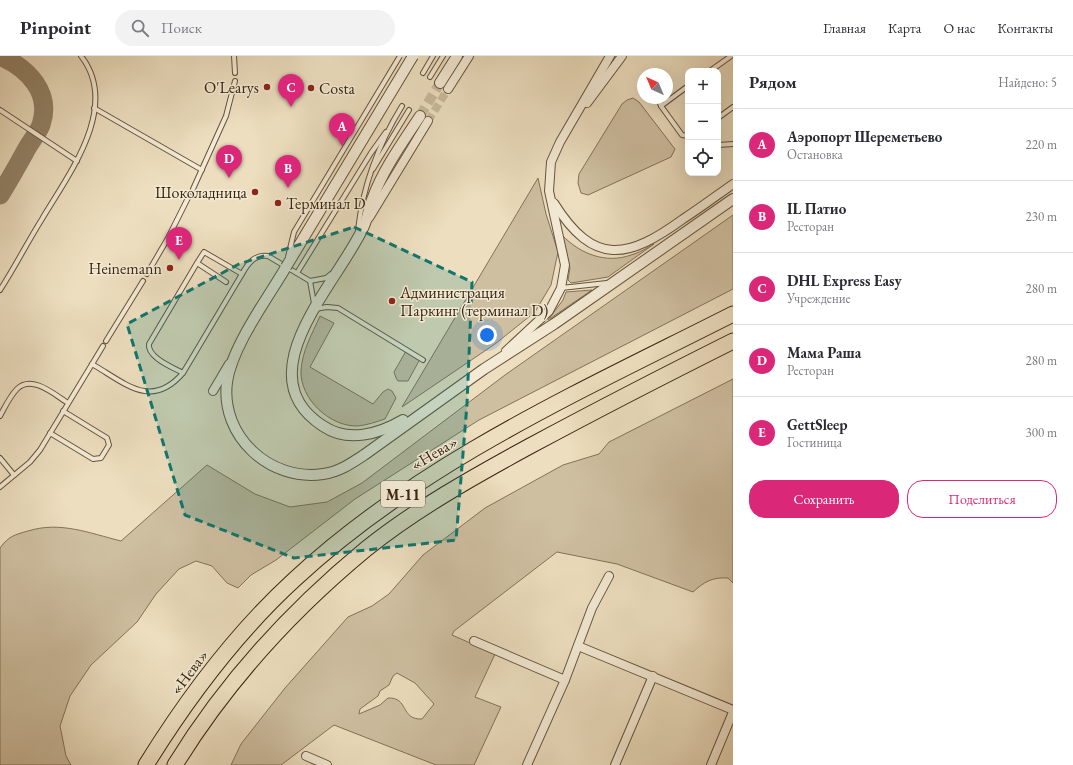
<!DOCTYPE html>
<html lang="ru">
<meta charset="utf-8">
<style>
:root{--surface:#fff;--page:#f2f2f3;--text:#2b2b33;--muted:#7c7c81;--line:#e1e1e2;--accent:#db2777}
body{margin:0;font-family:"EB Garamond",serif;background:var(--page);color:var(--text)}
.controls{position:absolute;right:12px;top:12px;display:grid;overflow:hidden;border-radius:8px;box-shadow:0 4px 16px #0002}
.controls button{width:36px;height:36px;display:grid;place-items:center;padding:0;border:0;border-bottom:1px solid var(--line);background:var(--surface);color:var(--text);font:20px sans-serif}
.compass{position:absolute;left:637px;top:12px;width:36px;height:36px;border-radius:50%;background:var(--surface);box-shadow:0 4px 16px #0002;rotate:316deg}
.you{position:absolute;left:487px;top:279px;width:14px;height:14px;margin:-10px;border:3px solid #fff;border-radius:50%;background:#1a73e8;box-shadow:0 0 0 6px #1a73e833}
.badge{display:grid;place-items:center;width:26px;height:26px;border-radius:50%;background:var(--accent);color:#fff;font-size:13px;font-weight:700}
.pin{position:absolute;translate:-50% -33px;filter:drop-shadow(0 1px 2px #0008)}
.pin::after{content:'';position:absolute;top:21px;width:14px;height:12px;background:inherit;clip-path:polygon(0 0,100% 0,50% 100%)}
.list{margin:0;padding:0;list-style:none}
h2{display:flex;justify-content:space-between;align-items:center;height:52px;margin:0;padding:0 16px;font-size:17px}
h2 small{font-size:13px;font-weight:400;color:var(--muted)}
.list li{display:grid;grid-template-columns:26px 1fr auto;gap:12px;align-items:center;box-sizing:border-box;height:72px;padding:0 16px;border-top:1px solid var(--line)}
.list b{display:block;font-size:15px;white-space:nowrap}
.list p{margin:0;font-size:13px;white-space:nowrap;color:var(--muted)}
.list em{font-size:13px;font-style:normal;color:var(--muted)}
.actions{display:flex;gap:8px;padding:12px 16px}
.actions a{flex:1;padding:9px 0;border:1px solid var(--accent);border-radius:16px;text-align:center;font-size:14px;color:var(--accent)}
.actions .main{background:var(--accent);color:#fff}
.icon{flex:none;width:22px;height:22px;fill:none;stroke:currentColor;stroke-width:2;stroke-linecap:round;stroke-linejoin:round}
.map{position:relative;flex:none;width:733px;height:709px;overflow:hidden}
header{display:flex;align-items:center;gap:24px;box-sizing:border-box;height:56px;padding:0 20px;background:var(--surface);border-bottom:1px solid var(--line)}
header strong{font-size:19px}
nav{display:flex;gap:22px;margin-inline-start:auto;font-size:14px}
.search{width:280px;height:36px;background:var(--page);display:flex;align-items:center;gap:10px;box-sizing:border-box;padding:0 14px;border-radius:22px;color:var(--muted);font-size:15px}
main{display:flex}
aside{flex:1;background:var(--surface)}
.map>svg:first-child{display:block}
.green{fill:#cebfa1;stroke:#847258;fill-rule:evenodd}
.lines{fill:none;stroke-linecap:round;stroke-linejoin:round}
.taxiway{stroke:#928267;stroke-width:19}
.minor-tunnel{stroke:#c8b99c;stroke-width:8;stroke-dasharray:8 4;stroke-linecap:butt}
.tertiary-tunnel{stroke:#c8b99c;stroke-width:10;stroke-dasharray:10 5;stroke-linecap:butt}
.service-casing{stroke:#66533b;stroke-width:6}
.minor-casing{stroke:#66533b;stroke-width:10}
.tertiary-casing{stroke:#66533b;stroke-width:12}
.motorway-casing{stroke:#39250f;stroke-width:17}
.service{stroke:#f3ead5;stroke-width:4}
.minor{stroke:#f3ead5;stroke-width:8}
.tertiary{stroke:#f3ead5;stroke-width:10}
.motorway{stroke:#ecdebf;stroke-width:15}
.service-bridge-casing{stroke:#66533b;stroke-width:6;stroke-linecap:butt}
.tertiary-bridge-casing{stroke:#66533b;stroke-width:12;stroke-linecap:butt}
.service-bridge{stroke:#f3ead5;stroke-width:4}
.tertiary-bridge{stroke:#f3ead5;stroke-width:10}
.marked{fill:#0f766e;fill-opacity:0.2;stroke:#0f766e;stroke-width:3;stroke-dasharray:8 5;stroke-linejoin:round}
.poi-dot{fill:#8f2418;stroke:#f3ead5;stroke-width:1.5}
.labels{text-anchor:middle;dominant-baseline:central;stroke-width:3;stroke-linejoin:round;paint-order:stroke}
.shield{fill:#f3ead5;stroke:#71604a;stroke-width:1}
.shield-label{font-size:15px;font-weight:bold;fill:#39250f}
.poi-label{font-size:16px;fill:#39250f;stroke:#f3ead5;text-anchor:end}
.street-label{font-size:16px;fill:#39250f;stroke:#f3ead5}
</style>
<header>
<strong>Pinpoint</strong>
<div class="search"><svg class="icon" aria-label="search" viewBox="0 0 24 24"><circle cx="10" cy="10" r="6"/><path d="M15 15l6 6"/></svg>Поиск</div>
<nav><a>Главная</a><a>Карта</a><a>О нас</a><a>Контакты</a></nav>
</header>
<main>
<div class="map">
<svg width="733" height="709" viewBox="0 0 733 709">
<rect width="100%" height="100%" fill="#ecdebf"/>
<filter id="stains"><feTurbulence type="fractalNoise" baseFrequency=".005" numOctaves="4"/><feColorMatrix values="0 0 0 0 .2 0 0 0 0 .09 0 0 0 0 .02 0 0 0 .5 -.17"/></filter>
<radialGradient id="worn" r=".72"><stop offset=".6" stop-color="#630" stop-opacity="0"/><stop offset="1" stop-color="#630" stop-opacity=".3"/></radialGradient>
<g class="green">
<polygon points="633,42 639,46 675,93 671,101 588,139 581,137 578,127 579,118 622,48 627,44"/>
<polygon points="538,122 546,158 558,196 551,229 535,256 495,288 402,351"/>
<path d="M733,159V233L479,364L355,443L276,504L251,519L238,532L227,527L212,510L196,505L179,513L156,538L137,566L91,609L70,640L60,670L66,700L71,709H0V492C9,480 14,479 28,475C60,465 89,477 121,485L207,409L255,438L290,451L327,446L362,427L505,319Z"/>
<path d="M562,179C580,198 606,208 631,199C639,197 647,192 654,188L608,221L571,227L568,224L570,212Z"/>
<polygon points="592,234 548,264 563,244 566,236"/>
<path d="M320,260L334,267L310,311L373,348L383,336L388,333L392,335L396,342L385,363C376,366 367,369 358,370C330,371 300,343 301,315C302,295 312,278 320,260Z"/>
<polygon points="406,295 420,303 408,325 398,325 396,322 394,316"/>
<path d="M733,323V527L728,522C712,521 704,526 693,536L617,508L557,496L454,575L452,579L495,598L475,641L501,651L474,709H436L334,669L281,709H231L241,688L285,632L348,561L372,550L389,538L423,499L485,452L563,409L599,398L609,386ZM397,617L415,627L434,648L422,663C400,664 409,641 388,642L380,649L359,658L360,653L378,640L380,635L389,629L393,620Z"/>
</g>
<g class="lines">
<path class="taxiway" d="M0,0C28,12 52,37 41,69C37,79 29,87 25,96C17,110 9,125 0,139"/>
<polyline class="minor-tunnel" points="428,65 448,33"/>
<polyline class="tertiary-tunnel" points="420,60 440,27"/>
<g class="service-casing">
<g id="service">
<polyline points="234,0 235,17"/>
<polyline points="710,15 731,0"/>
<polyline points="423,17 433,0"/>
<polyline points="430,21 443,0"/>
<polyline points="658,42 661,50 682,79 688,80"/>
<polyline points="661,50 688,30"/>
<polyline points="94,52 202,114"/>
<polyline points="0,54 77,105"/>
<polyline points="718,62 733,51"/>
<polyline points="718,89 733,88"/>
<polyline points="373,113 409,54"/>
<polyline points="193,133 226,60 235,25"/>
<path d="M358,174C363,129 378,89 402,50"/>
<path d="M197,207L149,288C147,301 172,311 183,317L242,218"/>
<polyline points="297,217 371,97 386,76"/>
<polyline points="147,218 168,182 189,140"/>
<polyline points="331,218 326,222 310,225 315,253 327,251 338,252 423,304"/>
<path d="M226,226L197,207L204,196L242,218C248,207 255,198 268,200L310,225"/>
<polyline points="561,232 607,227"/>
<path d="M0,234C15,211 27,187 42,163C68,119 121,51 81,0"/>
<polyline points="106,285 143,225"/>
<path d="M92,308C125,327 151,354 183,317"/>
<path d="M0,360C5,351 10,340 17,333C32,318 55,339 68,347"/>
<polyline points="50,377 93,403 101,402 109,389 107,382 63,355"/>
<polyline points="0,402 14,419"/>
<polyline points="0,431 30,406 40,394 103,290"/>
</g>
</g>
<g class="minor-casing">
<g id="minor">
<polyline points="448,33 469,0"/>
<polyline points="587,47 622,0"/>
<path d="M554,147C594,211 628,203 683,163C700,152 716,140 733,128"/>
<polyline points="369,162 428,65"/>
<polyline points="506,295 549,255 561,232 565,209 549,135 551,106 560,86 610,0"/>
<polyline points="213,335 229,308"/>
<polyline points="474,585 565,624"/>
<polyline points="578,590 733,654"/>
<polyline points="306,700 327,709"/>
<polyline points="527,709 565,624 592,552 609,520"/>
<polyline points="615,709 653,620"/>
<polyline points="711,709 733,656"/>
</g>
</g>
<g class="tertiary-casing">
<g id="tertiary">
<polyline points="440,27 457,0"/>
<path d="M286,211C268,242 232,290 227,326C220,380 270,426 323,418C339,416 352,407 364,399L484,313L554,268L733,143"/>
<path d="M403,364C379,378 348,387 323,370C243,318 339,226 364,170C368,161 369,150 373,141C384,112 403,86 420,60"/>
</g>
</g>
<g class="motorway-casing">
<g id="motorway">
<path d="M146,709C188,641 236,577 295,523C421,406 581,335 733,258"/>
<path d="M175,709C226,626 291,555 366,493C416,453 473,421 530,390C597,354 665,319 733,285"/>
</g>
</g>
<use href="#service" class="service"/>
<use href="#minor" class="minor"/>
<use href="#tertiary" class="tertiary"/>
<use href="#motorway" class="motorway"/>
<g class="service-bridge-casing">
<polyline id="service-bridge" points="288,201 294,176 400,0"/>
</g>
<g class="tertiary-bridge-casing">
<polyline id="tertiary-bridge" points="286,211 413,0"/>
</g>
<use href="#service-bridge" class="service-bridge"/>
<use href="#tertiary-bridge" class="tertiary-bridge"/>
</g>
<path class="marked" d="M354,171L472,226L467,348L456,484L294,502L185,459L127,268L239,208Z"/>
<g class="poi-dot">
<circle cx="267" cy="31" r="4"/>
<circle cx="311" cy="32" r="4"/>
<circle cx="255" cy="136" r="4"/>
<circle cx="278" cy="147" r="4"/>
<circle cx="170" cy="212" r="4"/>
<circle cx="392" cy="245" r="4"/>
</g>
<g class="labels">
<rect class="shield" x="381" y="425" width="44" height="26" rx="3"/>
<g class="shield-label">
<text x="403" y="438">М-11</text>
</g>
<g class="poi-label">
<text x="259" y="31">O'Learys</text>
<text x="319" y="32" text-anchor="start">Costa</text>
<text x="247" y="136">Шоколадница</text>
<text x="286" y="147" text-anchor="start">Терминал D</text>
<text x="162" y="212">Heinemann</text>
<text x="400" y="236" text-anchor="start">Администрация<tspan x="400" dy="18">Паркинг (терминал D)</tspan></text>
</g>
<g class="street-label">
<text transform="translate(434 397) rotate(-31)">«Нева»</text>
<text transform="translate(189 616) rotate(-53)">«Нева»</text>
</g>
</g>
<rect width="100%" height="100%" filter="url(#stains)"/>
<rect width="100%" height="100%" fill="url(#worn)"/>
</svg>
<div class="controls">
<button>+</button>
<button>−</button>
<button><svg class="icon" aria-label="locate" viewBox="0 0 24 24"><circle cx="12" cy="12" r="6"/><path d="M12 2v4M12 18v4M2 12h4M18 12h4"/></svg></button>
</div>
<svg class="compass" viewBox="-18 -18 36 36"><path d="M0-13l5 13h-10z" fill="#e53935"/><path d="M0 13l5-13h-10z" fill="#7c7c81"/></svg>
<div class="you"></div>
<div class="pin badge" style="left:342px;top:90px">A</div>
<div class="pin badge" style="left:288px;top:132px">B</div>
<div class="pin badge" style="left:291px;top:51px">C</div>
<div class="pin badge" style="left:229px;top:122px">D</div>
<div class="pin badge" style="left:179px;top:204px">E</div>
</div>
<aside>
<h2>Рядом<small>Найдено: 5</small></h2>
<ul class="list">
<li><span class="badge">A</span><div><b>Аэропорт Шереметьево</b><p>Остановка</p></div><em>220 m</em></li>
<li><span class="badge">B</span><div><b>IL Патио</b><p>Ресторан</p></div><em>230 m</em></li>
<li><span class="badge">C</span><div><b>DHL Express Easy</b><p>Учреждение</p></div><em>280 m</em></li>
<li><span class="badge">D</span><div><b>Мама Раша</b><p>Ресторан</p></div><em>280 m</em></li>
<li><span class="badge">E</span><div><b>GettSleep</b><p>Гостиница</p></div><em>300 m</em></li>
</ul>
<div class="actions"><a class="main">Сохранить</a><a>Поделиться</a></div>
</aside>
</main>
